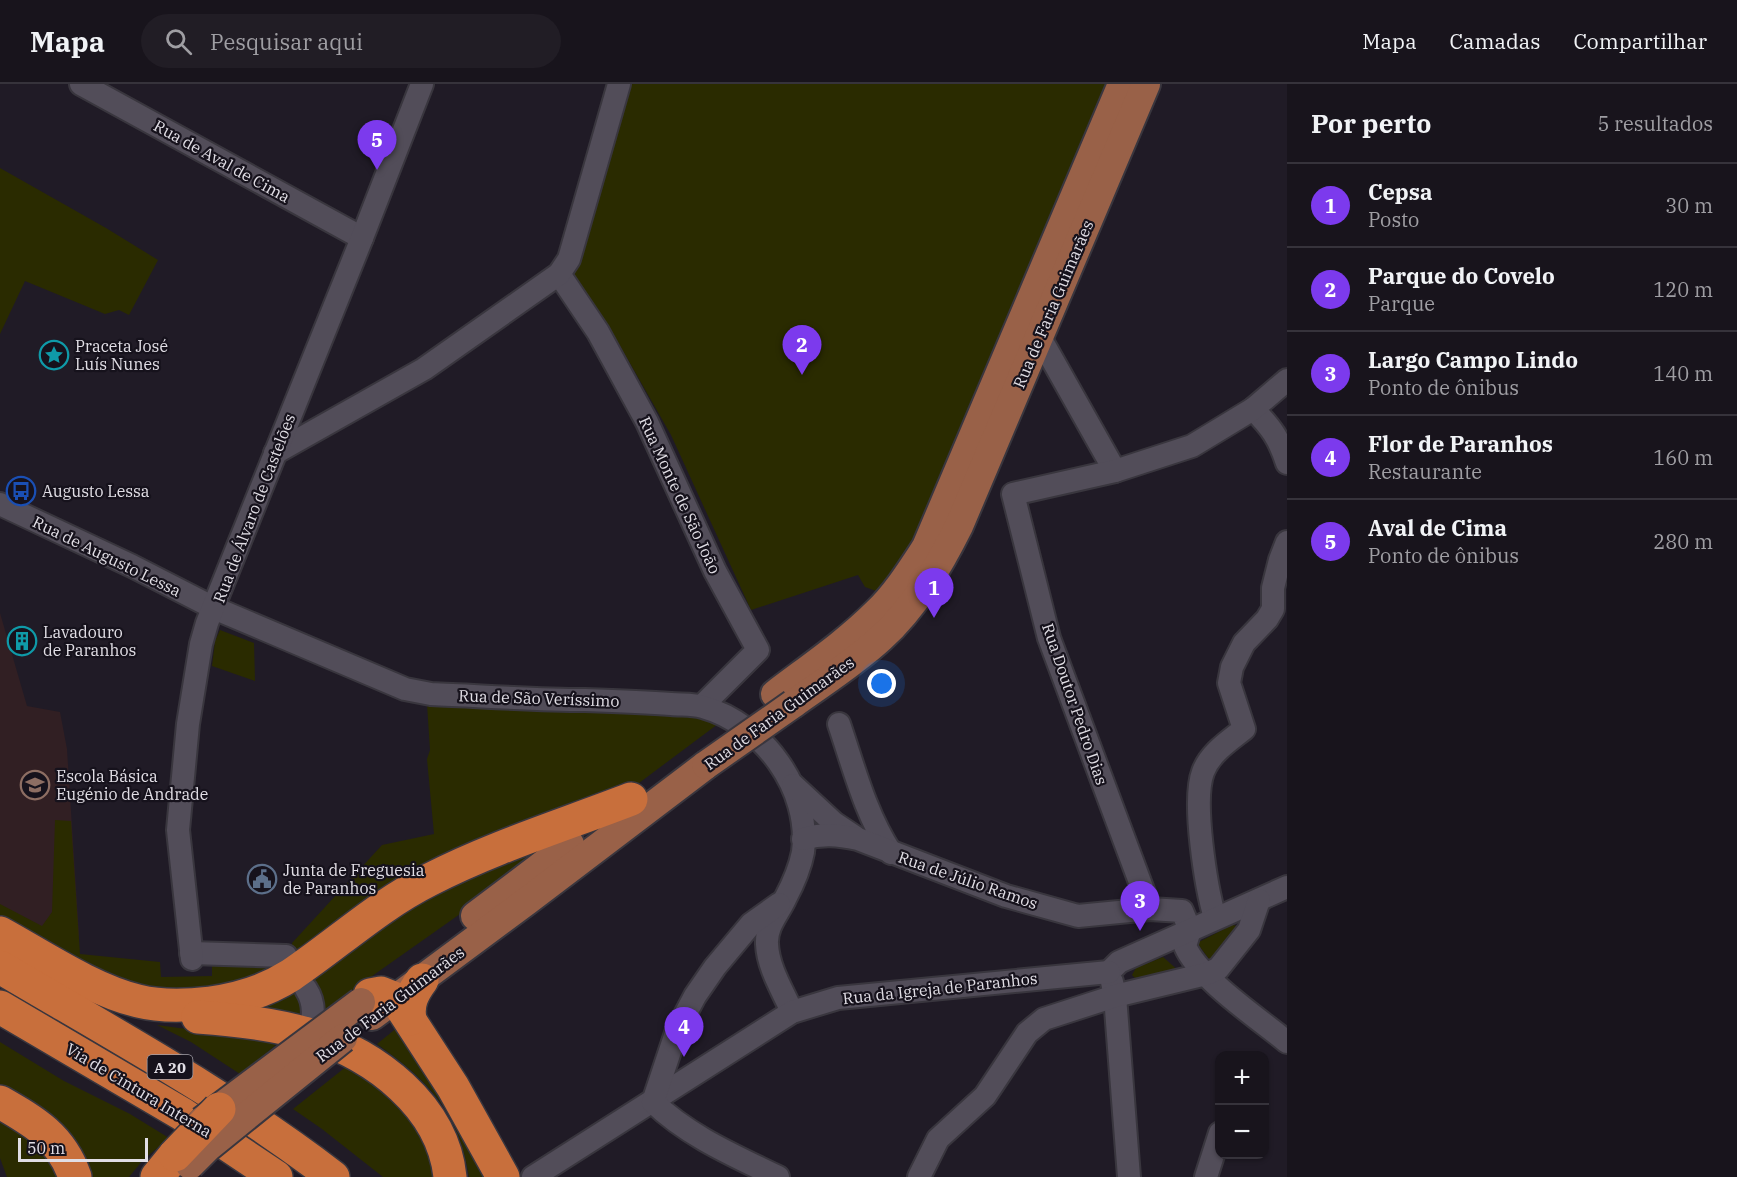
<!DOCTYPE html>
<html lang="pt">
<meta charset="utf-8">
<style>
:root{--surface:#18141c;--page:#211d25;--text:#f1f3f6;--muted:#9f9ea3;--line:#36333b;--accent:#7c3aed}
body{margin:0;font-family:"IBM Plex Serif",serif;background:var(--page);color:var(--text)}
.controls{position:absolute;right:18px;bottom:18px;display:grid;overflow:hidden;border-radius:12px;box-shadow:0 2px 4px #0004}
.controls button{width:54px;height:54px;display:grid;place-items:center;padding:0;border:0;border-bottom:2px solid var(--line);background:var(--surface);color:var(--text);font:30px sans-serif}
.scale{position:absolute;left:18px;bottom:15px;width:130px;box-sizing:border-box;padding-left:6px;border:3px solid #e1dee5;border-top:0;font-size:16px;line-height:21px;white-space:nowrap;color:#e1dee5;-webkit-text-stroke:4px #16121c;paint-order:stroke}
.you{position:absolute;left:882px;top:600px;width:21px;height:21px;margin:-15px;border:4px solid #fff;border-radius:50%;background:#1a73e8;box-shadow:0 0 0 9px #1a73e833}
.badge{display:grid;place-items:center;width:39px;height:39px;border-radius:50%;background:var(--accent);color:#fff;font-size:20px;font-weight:700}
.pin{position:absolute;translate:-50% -50px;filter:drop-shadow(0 2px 3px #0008)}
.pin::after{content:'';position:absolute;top:32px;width:21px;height:18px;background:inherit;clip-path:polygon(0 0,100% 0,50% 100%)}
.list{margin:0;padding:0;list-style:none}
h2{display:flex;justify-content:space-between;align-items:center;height:78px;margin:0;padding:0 24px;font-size:26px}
h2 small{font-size:20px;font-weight:400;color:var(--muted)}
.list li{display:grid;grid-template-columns:39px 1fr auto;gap:18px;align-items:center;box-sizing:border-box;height:84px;padding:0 24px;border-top:2px solid var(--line)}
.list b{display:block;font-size:22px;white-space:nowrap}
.list p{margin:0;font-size:20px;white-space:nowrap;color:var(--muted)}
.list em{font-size:20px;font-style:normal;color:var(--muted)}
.icon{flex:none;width:33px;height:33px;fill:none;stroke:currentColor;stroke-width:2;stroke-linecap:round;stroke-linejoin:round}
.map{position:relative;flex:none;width:1287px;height:1093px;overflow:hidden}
header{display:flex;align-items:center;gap:36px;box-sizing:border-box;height:84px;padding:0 30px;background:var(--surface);border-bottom:2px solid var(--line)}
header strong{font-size:28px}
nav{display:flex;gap:33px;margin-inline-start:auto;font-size:21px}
.search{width:420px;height:54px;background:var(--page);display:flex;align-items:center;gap:15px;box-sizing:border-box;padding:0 21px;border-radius:33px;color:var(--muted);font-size:22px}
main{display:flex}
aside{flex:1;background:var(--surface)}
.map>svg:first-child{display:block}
.education{fill:#311f23}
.green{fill:#2a2b00}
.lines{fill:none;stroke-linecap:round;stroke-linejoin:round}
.minor-casing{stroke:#39363e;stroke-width:26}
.major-casing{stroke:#39363e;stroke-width:32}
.highway-casing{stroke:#39363e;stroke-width:36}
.minor{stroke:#524d59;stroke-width:22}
.major{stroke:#996148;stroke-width:28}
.highway{stroke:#c86f3c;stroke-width:33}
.major-bridge-casing{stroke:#39363e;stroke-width:32;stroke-linecap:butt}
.highway-bridge-casing{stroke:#39363e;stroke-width:36;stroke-linecap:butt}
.major-bridge{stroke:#996148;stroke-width:28}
.highway-bridge{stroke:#c86f3c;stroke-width:33}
.labels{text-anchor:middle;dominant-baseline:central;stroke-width:4.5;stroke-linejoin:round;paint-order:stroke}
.shield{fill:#16121c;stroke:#a4a1a9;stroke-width:1.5}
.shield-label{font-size:15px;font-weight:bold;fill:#e1dee5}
.street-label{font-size:16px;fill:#e1dee5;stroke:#16121c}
.poi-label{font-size:16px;fill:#e1dee5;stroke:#16121c;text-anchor:start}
</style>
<header>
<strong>Mapa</strong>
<div class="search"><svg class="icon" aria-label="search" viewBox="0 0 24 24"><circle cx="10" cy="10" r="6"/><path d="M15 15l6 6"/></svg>Pesquisar aqui</div>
<nav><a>Mapa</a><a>Camadas</a><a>Compartilhar</a></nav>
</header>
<main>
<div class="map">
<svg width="1287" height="1093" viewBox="0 0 1287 1093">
<rect width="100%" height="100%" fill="#201b26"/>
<polygon class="education" points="0,529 27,622 60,628 67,665 79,851 67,872 0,835"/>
<g class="green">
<polygon points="628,0 1106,0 916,451 899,479 876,507 865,503 858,491 751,526 671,351 619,260 596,233 575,195 574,189 580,162"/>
<polygon points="0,84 106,144 158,176 129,231 119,226 105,230 25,197 0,250"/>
<polygon points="220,546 254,559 255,597 212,582 215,557"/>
<polygon points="427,620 692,630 722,637 635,702 245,901 133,909 0,835 0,820 42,842 52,828 55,736 71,737 80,870 160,878 161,893 212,892 212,876 293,869 292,859 382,761 434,750 427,675 430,666"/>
<polygon points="554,753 521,787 307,938 225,923 389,832"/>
<polygon points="1232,841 1238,842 1212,879 1197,859"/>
<polygon points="1163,873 1180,888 1135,894 1132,891 1136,884"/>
<polygon points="157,941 253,954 276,961 240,990 191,958"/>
<path d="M398,943L495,1093H469C459,1028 429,997 377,960Z"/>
<polygon points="0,958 64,997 130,1030 169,1054 143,1076 129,1093 83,1093 0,1013"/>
<polygon points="347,982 363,991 399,1020 427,1061 437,1093 383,1093 322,1045 293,1025"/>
<polygon points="0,1031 40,1061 63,1093 7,1093 0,1074"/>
</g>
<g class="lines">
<g class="minor-casing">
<g id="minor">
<polyline points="81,0 362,154"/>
<polyline points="559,190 598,248 647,338 715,487 758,566 702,622"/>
<polyline points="1039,252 1115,387"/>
<path d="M1253,325C1271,343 1279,354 1287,379"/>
<polyline points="275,369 424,285 559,190 569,175 619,0"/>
<path d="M0,420L132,482L214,524L405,605L431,610C482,612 534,616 585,616C614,617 643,618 671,620C682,621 693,620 703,623C763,640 811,705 803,768C800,784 793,800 785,815C778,830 766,842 767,860C768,884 783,907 792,928"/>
<path d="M839,640C854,684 865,729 891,769"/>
<polyline points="793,701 834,739 855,753"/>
<path d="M803,755C823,749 838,751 858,755L1006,812L1078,832L1150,825L1182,827L1190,846L1185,862C1199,895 1258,934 1287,958"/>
<polyline points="1150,825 1049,554 1013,410 1115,387 1192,362 1253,325 1287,296"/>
<path d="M1215,834C1206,803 1192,717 1203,688C1210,669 1229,657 1244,645L1229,599L1232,583L1244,559L1267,535L1273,525V504L1280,476L1287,458"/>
<polyline points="191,869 286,872"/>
<polyline points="192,875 178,746 188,640 201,560 207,539 362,154 422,0"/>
<polyline points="1109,888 1119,878 1287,803"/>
<polyline points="1112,898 1115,912 1129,1093"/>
<path d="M306,905C316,920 313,935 310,950"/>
<polyline points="533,1093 792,928 838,914 1109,888"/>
<path d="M778,1093C735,1072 688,1052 653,1018L677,946L695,912L715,883L751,840L779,820"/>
<polyline points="919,1093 938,1055 985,1012 1027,949 1044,935 1115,912 1206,890 1218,885 1249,846 1259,816"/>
<polyline points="1206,1093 1220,1049"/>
</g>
</g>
<g class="major-casing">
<g id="major">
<path d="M775,610C809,584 846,559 876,529C896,510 911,486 926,463L1122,0"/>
<path d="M793,620C822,599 854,579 881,554C915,523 939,482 959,442L1146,0"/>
<polyline points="475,832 570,760"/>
<polyline points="372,932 527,817 706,681"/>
</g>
</g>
<g class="highway-casing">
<g id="highway">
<path d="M0,849C42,872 92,906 138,917C162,923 186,922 210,919C239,915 266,907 291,891C337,860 379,821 429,796C493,763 564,741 631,715"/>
<path d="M0,883C113,950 229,1013 333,1093"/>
<polyline points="370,911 381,909 396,915 453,1003 503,1093"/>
<polyline points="0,923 182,1030 276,1093"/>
<path d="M198,933C236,936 274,940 311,951C375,971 443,1022 450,1093"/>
<path d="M410,935C407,920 413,908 422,896"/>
<path d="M0,1018C35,1038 61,1053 75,1093"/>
<polyline points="157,1093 175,1071"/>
</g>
</g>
<use href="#minor" class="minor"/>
<use href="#major" class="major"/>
<use href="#highway" class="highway"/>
<g class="major-bridge-casing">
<g id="major-bridge">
<polyline points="706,681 793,620"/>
<polyline points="202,1037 361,918"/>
<polyline points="190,1081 208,1063 343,954"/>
</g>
</g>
<g class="highway-bridge-casing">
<polyline id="highway-bridge" points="175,1071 219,1025"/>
</g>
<use href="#major-bridge" class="major-bridge"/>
<use href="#highway-bridge" class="highway-bridge"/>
</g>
<defs>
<g id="sight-ring" transform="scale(1.5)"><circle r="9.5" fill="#16121c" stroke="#0f9aa8" stroke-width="1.5"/><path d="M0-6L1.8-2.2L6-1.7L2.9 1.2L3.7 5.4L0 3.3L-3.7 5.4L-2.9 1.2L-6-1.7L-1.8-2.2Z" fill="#0f9aa8"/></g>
<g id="bus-ring" transform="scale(1.5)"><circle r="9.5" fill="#16121c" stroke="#1a4fb4" stroke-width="1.5"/><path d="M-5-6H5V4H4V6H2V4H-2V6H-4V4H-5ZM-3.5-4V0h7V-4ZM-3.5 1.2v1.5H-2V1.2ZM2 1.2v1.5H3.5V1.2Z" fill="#1a4fb4"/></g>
<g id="building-ring" transform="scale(1.5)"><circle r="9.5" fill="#16121c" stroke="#0f9aa8" stroke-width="1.5"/><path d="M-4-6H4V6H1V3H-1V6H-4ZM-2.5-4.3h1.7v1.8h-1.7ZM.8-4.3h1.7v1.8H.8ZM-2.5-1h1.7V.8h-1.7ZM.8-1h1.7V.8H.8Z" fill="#0f9aa8"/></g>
<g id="school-ring" transform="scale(1.5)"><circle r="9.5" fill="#16121c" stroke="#8d6e63" stroke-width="1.5"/><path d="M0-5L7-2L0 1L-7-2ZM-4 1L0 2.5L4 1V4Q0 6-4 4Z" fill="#8d6e63"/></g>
<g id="civic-ring" transform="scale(1.5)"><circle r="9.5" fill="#16121c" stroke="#5c6f8a" stroke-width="1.5"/><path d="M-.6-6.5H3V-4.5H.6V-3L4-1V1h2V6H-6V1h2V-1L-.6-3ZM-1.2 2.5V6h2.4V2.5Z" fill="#5c6f8a"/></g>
</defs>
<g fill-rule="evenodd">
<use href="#sight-ring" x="54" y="271"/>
<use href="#bus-ring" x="21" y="407"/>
<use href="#building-ring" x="22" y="557"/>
<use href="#school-ring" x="35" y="701"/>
<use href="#civic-ring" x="262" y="795"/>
</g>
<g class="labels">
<rect class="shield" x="147.5" y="971" width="45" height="24" rx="4.5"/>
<g class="shield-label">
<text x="170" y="983">A 20</text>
</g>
<g class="street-label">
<text transform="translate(222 77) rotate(29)">Rua de Aval de Cima</text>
<text transform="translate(1053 220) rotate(-67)">Rua de Faria Guimarães</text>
<text transform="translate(680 411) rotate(65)">Rua Monte de São João</text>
<text transform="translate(254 424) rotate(-69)">Rua de Álvaro de Castelões</text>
<text transform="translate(107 472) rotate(26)">Rua de Augusto Lessa</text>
<text transform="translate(539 614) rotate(2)">Rua de São Veríssimo</text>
<text transform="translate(1075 620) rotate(71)">Rua Doutor Pedro Dias</text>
<text transform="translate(779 629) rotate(-36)">Rua de Faria Guimarães</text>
<text transform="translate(968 796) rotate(19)">Rua de Júlio Ramos</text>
<text transform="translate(940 904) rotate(-6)">Rua da Igreja de Paranhos</text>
<text transform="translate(390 920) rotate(-37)">Rua de Faria Guimarães</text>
<text transform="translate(139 1006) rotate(31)">Via de Cintura Interna</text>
</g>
<g class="poi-label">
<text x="75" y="262">Praceta José<tspan x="75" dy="18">Luís Nunes</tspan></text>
<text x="42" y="407">Augusto Lessa</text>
<text x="43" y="548">Lavadouro<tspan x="43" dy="18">de Paranhos</tspan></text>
<text x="56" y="692">Escola Básica<tspan x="56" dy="18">Eugénio de Andrade</tspan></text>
<text x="283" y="786">Junta de Freguesia<tspan x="283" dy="18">de Paranhos</tspan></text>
</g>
</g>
</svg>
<div class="controls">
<button>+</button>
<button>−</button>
</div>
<div class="scale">50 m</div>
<div class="you"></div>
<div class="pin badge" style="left:934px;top:534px">1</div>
<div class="pin badge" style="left:802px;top:291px">2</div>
<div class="pin badge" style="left:1140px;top:847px">3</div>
<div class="pin badge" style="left:684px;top:973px">4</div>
<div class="pin badge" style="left:377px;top:86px">5</div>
</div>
<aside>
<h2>Por perto<small>5 resultados</small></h2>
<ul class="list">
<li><span class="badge">1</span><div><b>Cepsa</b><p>Posto</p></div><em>30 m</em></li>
<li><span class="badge">2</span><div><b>Parque do Covelo</b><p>Parque</p></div><em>120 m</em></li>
<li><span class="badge">3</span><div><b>Largo Campo Lindo</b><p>Ponto de ônibus</p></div><em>140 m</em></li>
<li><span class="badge">4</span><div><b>Flor de Paranhos</b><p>Restaurante</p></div><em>160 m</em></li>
<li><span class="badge">5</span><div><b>Aval de Cima</b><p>Ponto de ônibus</p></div><em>280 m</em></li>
</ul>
</aside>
</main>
